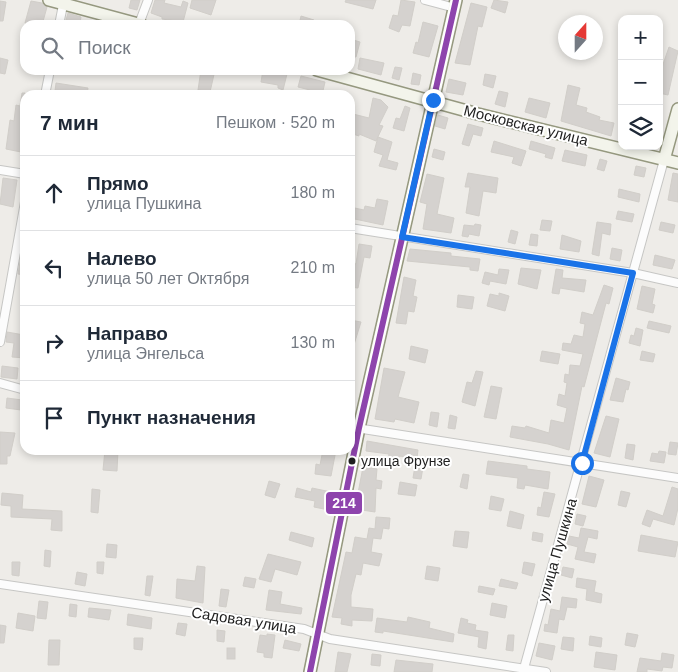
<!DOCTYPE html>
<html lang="ru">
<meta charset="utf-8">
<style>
:root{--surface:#fff;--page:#f2f2f3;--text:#1f2937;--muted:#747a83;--line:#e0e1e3}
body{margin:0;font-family:Arial,sans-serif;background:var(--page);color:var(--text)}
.controls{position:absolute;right:15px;top:15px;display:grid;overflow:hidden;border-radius:10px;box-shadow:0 2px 8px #0003}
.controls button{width:45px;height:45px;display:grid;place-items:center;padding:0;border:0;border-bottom:1px solid var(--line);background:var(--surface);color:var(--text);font:25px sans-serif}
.compass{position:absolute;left:558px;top:15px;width:45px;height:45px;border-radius:50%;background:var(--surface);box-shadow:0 2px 8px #0003;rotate:21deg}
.stop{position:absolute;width:15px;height:15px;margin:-11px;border:4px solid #1a73e8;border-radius:50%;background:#fff}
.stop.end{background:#1a73e8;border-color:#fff;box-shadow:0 1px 5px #0008}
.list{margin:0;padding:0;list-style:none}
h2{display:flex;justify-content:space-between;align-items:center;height:65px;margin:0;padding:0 20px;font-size:21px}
h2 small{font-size:16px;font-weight:400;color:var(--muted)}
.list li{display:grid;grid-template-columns:32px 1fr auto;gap:15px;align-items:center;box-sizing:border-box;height:75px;padding:0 20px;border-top:1px solid var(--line)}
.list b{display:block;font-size:19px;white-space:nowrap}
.list p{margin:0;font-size:16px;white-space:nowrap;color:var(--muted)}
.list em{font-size:16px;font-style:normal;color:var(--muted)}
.icon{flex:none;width:28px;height:28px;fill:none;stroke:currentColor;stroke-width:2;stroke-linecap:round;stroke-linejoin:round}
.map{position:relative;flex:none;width:678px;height:672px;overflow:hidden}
.search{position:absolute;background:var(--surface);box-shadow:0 2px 8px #0003;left:20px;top:20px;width:335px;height:55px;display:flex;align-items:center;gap:12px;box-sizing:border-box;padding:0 18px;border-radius:15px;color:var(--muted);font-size:19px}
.panel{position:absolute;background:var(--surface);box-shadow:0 2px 8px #0003;left:20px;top:90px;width:335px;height:365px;border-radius:15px}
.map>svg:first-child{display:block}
.building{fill:#d5d2cf;stroke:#d1cec9}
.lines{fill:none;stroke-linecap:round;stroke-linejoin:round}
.street-casing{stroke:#c6c6c4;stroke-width:10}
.secondary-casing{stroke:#95987f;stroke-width:14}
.street{stroke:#fcfcfc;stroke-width:8}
.secondary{stroke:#f3f4eb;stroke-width:11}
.bus-1-casing{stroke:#fff;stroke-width:10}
.bus-1{stroke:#8e44ad;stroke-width:6}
.route{stroke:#1a73e8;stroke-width:6}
.bus-dot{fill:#1f1f1f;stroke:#fff;stroke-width:2}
.labels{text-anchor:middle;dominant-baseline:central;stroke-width:4;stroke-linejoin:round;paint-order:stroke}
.bus-label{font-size:14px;fill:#1f1f1f;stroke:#fff;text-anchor:start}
.street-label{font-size:15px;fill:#1f1f1f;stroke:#fff}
.line-badge{stroke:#fff;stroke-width:2}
.badge-label{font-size:14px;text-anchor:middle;font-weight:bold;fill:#fff}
</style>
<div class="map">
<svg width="678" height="672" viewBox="0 0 678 672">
<rect width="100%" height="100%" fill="#eeece8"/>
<g class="building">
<polygon points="131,0 140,0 137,10 129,8"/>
<polygon points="155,0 165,0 164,3 181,7 183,1 188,3 183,22 162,19 162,17 151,13"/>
<polygon points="192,0 216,0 211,15 190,8"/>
<polygon points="346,0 376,0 373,9 345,2"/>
<polygon points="401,0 415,2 410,26 402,25 399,32 389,28 393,15 398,16"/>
<polygon points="494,0 508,2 505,13 491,8"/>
<polygon points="0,1 6,2 3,21 0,21"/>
<polygon points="31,1 42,3 47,7 42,25 25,23"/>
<polygon points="471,3 487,7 482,27 478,26 470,65 455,63"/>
<polygon points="68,13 81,17 80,23 66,20"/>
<polygon points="301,16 314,20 312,25 299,25"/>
<polygon points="423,22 438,26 429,57 413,53 416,42 418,43"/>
<polygon points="350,39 360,42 356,57 350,56"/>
<polygon points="669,47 678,51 668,95 659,93 662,78 659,76"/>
<polygon points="0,58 8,60 5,74 0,73"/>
<polygon points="360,58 384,63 381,75 358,69"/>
<polygon points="395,67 402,68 399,80 392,78"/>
<polygon points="201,70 215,70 210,92 198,90"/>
<polygon points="263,70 288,70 283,90 278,88 278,85 261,82"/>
<polygon points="413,73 421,75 419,85 411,84"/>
<polygon points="485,74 496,76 493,88 483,85"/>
<polygon points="301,76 325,82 322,95 309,93 310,90 298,87"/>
<polygon points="449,79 466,83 463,95 446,92"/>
<polygon points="56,83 88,88 87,95 55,91"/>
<polygon points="568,85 580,88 576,105 587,108 586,112 600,117 599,120 614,123 611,136 561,121"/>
<polygon points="499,91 508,93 505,107 495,104"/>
<polygon points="22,93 25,93 25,128 21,152 6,149 10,120 14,121 16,105 20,106"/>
<polygon points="373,98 381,100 388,107 379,125 383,126 376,141 359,134 359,136 350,133 353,114 369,118"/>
<polygon points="529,98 550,103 546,118 525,112"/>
<polygon points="405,106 410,108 404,131 393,128 396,118 400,119"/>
<polygon points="438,115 448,118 445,129 435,126"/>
<polygon points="468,124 483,128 481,136 473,134 469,146 462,144"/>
<polygon points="378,137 392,142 387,160 398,163 396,170 379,166 383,155 374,152"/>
<polygon points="494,141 526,151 521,166 512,163 514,157 491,152"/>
<polygon points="531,141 555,148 552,159 545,157 546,154 529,149"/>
<polygon points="434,149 445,152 443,160 432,157"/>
<polygon points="565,150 587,155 585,166 562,161"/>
<polygon points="600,159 607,161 604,171 597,169"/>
<polygon points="636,166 646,168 644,177 634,175"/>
<polygon points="468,173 498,178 496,193 483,191 479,216 466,213 470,187 465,187"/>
<polygon points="673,173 678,174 678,202 668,200"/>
<polygon points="427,174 444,178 437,214 454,218 451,233 423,229 427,204 420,202"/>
<polygon points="3,178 17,180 13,207 0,204"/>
<polygon points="619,189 640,194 639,202 618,197"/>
<polygon points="377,199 388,201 383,225 350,218 350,207 364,210 365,206 375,208"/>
<polygon points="618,211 634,214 632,222 616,219"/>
<polygon points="542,220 552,221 550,231 540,230"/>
<polygon points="597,222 611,224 610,235 602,233 599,256 592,254"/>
<polygon points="661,222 675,225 673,233 659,230"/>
<polygon points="475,224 481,225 479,236 469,234 468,237 462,236 464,225 474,226"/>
<polygon points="511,230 518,232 515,244 508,242"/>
<polygon points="531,234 538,235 537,246 529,245"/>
<polygon points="562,235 581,241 579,252 560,249"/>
<polygon points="359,244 372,246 370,258 364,257 358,288 350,287 350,272 352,263 356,264"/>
<polygon points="612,248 622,250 620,261 610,259"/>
<polygon points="410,249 451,253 451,256 480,259 478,271 470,270 470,267 407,261"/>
<polygon points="22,250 25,251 25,275 18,274"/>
<polygon points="655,255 675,260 672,269 653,265"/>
<polygon points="521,268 541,270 537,289 518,284"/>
<polygon points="499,269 509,270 506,284 490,281 489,285 482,283 485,272 498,275"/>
<polygon points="556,269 563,270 562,278 586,280 584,292 560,288 559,294 552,293"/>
<polygon points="404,277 416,280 413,296 417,297 414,312 408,311 406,324 396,323"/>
<polygon points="604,285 613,288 609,304 606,303 584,387 582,386 569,450 548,444 510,437 512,426 525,428 526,426 549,433 551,420 564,423 567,408 557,405 559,394 565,396 567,383 564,382 565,374 569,375 570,365 580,366 583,354 562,350 563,343 571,344 574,335 583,337 585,324 580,323 582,312 593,315"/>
<polygon points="642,286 655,289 652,304 655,305 653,313 637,309"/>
<polygon points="499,293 509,296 505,311 487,306 490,294 499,296"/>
<polygon points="458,295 474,297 472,309 457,307"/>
<polygon points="350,320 361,322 352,351 350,351"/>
<polygon points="649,321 671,326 669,333 647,328"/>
<polygon points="636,328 643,330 640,346 629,343 631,335 634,336"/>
<polygon points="7,332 24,335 22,348 25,348 25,358 12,357 14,343 6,342"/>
<polygon points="411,346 428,350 425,363 409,359"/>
<polygon points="542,351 560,354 558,364 540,361"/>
<polygon points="642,351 655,354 653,362 640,360"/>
<polygon points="2,366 18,368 17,379 1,377"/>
<polygon points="384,368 405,372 398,397 419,402 414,423 395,419 394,422 375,419"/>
<polygon points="476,371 483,372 475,406 462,402 467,382 472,383"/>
<polygon points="616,378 630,382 628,390 626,389 623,402 610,400"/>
<polygon points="491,386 502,388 496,419 484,417"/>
<polygon points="7,398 22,400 21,410 6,408"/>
<polygon points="431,412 439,413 437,427 429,425"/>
<polygon points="450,415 457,417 455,429 448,428"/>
<polygon points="606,416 619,419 610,457 594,453"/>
<polygon points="0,432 15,433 10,456 7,456 7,464 0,464"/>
<polygon points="367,441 418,450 417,458 399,456 398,464 388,463 389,454 366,451"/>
<polygon points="670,442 678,443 676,455 668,454"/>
<polygon points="627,444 635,445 633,460 625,458"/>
<polygon points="105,450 118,450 117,471 103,470"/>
<polygon points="323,450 336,450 331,476 315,474 316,464 320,465"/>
<polygon points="659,451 666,452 664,463 650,461 652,453 658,454"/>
<polygon points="416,460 424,461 421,479 413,478"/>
<polygon points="488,461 527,466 527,469 550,472 548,489 525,485 524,489 517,488 518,478 486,474"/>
<polygon points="363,467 377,469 376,480 382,481 381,489 376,488 375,512 355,509"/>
<polygon points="463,474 469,475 467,489 460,487"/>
<polygon points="589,476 604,480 596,507 582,504"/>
<polygon points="269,481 280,484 275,498 265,495"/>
<polygon points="400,482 417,485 415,496 398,494"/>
<polygon points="672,487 678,489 678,508 674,525 653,519 650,527 642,524 647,510 663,516"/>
<polygon points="297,488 311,492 312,488 331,492 329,501 326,500 324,509 314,507 315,501 295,497"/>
<polygon points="92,489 100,490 98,513 91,512"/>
<polygon points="621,491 630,493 626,507 618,505"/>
<polygon points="544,492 555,494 549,517 537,515 538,507 541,508"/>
<polygon points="2,493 23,495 22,509 62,511 62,531 51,530 52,519 11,517 11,506 1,505"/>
<polygon points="491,496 504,499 501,511 489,509"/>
<polygon points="510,511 524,515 521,529 507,526"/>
<polygon points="577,514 586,516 583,526 575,524"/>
<polygon points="376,517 390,518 389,529 383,528 381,539 373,538 371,552 382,554 379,566 363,563 361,575 356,574 351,595 351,607 373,609 372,621 352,620 352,626 341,624 342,618 332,617 346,552 352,553 355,537 367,539 369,528 375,529"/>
<polygon points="581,528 598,531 597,539 588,537 584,552 596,554 594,563 575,559 578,547 567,544 569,536 579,538"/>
<polygon points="455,531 469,532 467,548 453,546"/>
<polygon points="291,532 314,538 312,547 289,540"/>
<polygon points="533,532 543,534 542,542 532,540"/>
<polygon points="641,535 678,542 675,557 638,551"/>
<polygon points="107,544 117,545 116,558 106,557"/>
<polygon points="45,550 51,551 50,567 44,566"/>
<polygon points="268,554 301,562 297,575 275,569 271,582 259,579"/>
<polygon points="12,562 20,562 19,576 12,575"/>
<polygon points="97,562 104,562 103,574 97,573"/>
<polygon points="524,562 535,564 532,576 522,573"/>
<polygon points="197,566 205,567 203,603 176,598 177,579 195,581"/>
<polygon points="427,566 440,568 438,581 425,579"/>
<polygon points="563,567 574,569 572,578 561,575"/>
<polygon points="77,572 87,574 85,586 75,584"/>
<polygon points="147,576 153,576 150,596 145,595"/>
<polygon points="245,577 256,579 254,588 243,586"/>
<polygon points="577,578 596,581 594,592 602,594 601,603 586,600 587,589 576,587"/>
<polygon points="501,579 518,583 516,589 499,586"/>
<polygon points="479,586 495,589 493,595 478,592"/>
<polygon points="221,589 229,590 226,607 219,606"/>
<polygon points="269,590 282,592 280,604 302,608 301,614 266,610"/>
<polygon points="562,597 577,599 576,608 567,607 564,620 559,619 557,633 544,631 545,624 548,625 551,609 560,611"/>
<polygon points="39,601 48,602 46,619 37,618"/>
<polygon points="492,603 507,606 505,618 490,615"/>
<polygon points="70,604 77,605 76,617 69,616"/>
<polygon points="89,608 111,610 109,620 88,617"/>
<polygon points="18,613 35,616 33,631 16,628"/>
<polygon points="128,614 152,618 151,629 127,625"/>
<polygon points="408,617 430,622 429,628 454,634 453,642 383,631 383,633 375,632 377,618 407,622"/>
<polygon points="461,618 468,620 467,623 476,625 475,630 488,632 486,649 478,647 479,637 458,633"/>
<polygon points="178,623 187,624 185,636 176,634"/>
<polygon points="0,625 6,626 4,643 0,643"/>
<polygon points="217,630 225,631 224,642 217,641"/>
<polygon points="627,633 638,635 635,647 625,645"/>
<polygon points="267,634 275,635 272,658 264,657 264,653 257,652 260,635 267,636"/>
<polygon points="508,635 514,635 513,651 506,650"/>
<polygon points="590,636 602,638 601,647 589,645"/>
<polygon points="563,637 574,638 573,651 561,649"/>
<polygon points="134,638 143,638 142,650 134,649"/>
<polygon points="49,640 60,640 59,665 48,665"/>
<polygon points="285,640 301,644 299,651 283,648"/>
<polygon points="539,643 555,646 552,660 536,656"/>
<rect x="227" y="648" width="8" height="11"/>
<polygon points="338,652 351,654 347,672 335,672"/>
<polygon points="596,652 617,655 615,670 594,667"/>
<polygon points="662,653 674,655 672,668 663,667 662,671 647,669 647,672 637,672 640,658 661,661"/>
<polygon points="372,654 381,655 380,666 371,665"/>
<polygon points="396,660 433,664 432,672 394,672"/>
</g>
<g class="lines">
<g class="street-casing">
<g id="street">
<polyline points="425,0 455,8"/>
<polyline points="139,24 148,0"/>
<polyline points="59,25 64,0"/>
<polyline points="45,95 50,70"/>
<polyline points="0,170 25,174"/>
<polyline points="350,228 633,273 678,283"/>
<polyline points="0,342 25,202"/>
<polyline points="0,383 25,390"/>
<polyline points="350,427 678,478"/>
<polyline points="0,584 304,629 330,639 546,672"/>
<polyline points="523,672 664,160"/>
</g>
</g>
<g class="secondary-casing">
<g id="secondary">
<polyline points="49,0 142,25"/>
<polyline points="317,70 478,114 678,163"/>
<polyline points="664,160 678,109"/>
<polyline points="310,672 359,428 456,0"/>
</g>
</g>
<use href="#street" class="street"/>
<use href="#secondary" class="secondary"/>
<g class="bus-1-casing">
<polyline id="bus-1" points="310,672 359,428 456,0"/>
</g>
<use href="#bus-1" class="bus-1"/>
</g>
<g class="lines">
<polyline class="route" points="433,100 402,237 633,273 582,463"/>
</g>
<circle class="bus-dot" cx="352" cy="461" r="4.5"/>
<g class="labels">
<g class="bus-label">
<text x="361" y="461">улица Фрунзе</text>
</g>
<g class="street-label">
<text transform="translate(526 125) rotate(14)">Московская улица</text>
<text transform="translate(557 550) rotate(-74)">улица Пушкина</text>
<text transform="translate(244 620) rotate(9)">Садовая улица</text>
</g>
</g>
<rect class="line-badge" x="325" y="491" width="38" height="24" rx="5" fill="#8e44ad"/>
<g class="badge-label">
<text x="344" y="508">214</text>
</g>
</svg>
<div class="controls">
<button>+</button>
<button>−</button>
<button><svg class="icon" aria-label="layers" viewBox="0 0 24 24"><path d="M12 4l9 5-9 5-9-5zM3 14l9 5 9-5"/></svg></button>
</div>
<svg class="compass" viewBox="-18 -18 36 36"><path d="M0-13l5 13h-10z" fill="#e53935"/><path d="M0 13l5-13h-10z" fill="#747a83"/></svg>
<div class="stop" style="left:582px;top:463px"></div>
<div class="stop end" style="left:433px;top:100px"></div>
<div class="search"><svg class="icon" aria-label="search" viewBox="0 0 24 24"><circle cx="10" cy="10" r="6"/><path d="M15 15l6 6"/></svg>Поиск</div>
<section class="panel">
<h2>7 мин<small>Пешком · 520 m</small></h2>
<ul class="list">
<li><svg class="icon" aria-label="ahead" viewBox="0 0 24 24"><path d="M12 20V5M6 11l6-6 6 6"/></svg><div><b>Прямо</b><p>улица Пушкина</p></div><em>180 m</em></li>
<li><svg class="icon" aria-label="left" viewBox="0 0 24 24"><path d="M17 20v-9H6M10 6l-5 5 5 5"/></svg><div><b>Налево</b><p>улица 50 лет Октября</p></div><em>210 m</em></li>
<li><svg class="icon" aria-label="right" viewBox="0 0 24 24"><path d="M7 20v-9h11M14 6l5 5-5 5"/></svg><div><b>Направо</b><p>улица Энгельса</p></div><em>130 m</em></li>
<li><svg class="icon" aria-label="arrive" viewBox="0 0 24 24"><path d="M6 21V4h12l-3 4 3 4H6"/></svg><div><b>Пункт назначения</b></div></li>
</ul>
</section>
</div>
